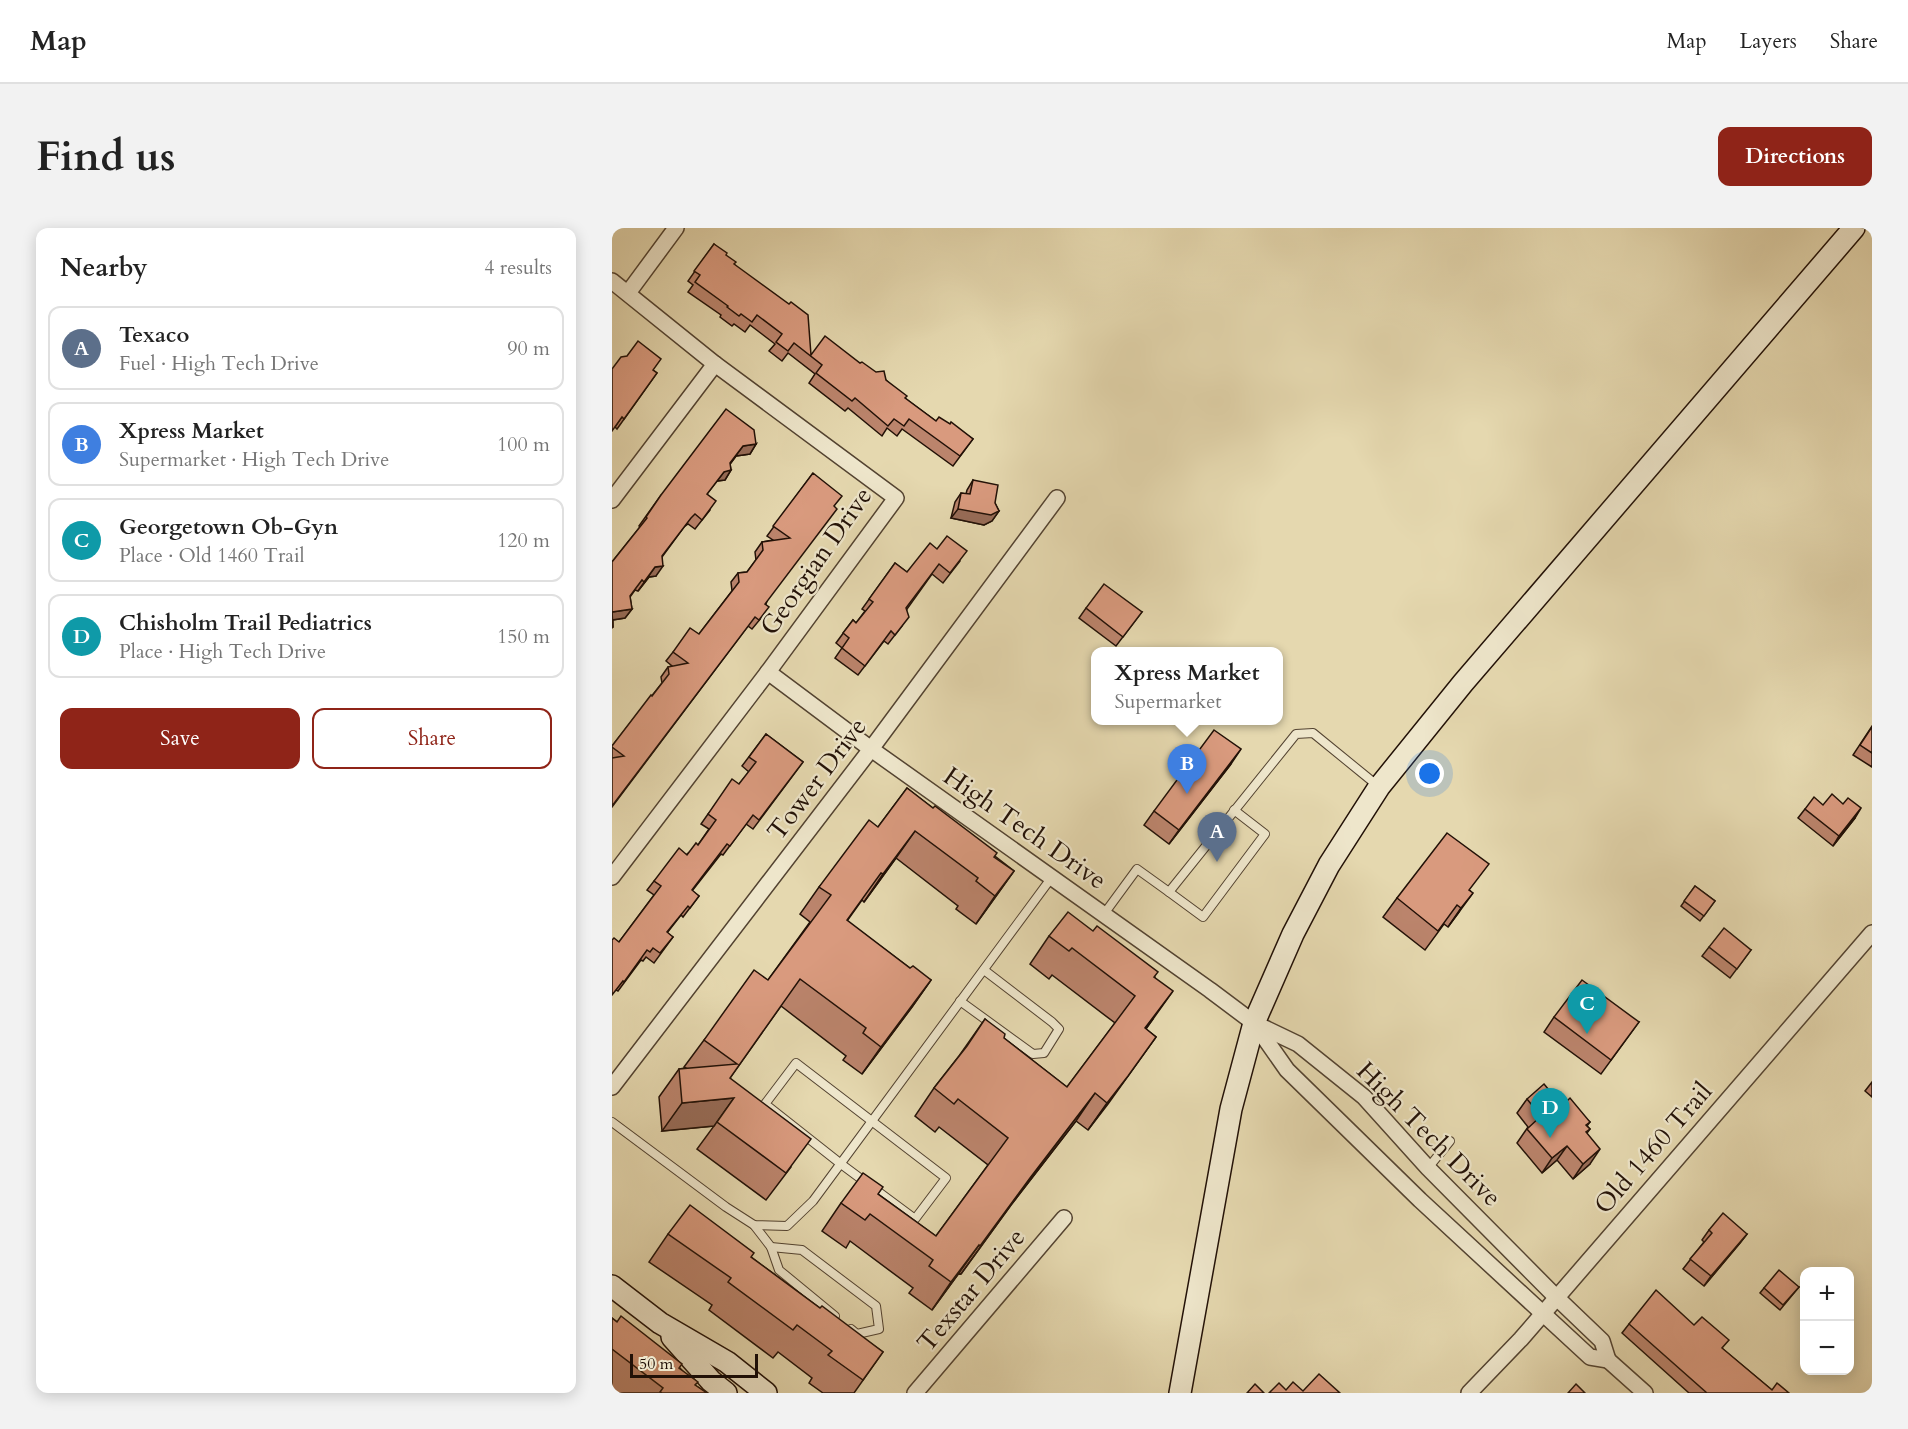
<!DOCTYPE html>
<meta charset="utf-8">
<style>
:root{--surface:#fff;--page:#f2f2f2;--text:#222;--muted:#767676;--line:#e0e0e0;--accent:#8f2418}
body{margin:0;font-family:Cardo,serif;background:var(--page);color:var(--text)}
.controls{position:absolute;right:18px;bottom:18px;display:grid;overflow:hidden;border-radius:12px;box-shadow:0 3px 15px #0003}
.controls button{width:54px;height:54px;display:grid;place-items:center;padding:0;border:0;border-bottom:2px solid var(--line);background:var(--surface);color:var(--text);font:30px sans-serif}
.scale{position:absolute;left:18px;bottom:15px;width:128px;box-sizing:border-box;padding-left:6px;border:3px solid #221107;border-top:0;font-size:16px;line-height:21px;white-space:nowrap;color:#221107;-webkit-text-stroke:4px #eee6cb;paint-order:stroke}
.you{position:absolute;left:818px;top:546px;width:21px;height:21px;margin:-15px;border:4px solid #fff;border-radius:50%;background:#1a73e8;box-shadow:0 0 0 9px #1a73e833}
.badge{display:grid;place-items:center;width:39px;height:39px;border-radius:50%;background:var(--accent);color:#fff;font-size:20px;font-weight:700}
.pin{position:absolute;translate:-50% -50px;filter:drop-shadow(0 2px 3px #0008)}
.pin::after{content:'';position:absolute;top:32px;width:21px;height:18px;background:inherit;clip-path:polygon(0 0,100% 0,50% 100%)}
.popup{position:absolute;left:479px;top:419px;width:192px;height:78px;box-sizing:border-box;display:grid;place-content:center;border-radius:12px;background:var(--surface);filter:drop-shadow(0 2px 4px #0005);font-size:20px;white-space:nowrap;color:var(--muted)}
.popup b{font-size:22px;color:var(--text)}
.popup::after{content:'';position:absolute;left:50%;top:100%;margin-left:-12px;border:12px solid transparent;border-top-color:var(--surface)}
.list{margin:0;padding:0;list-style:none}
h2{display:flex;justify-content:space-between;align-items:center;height:78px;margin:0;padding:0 24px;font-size:26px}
h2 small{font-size:20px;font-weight:400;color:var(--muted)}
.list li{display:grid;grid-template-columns:39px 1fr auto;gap:18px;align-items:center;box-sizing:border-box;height:84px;margin:0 12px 12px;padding:0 12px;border:2px solid var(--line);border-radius:12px}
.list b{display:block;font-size:22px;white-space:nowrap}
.list p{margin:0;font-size:20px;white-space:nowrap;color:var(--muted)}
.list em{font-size:20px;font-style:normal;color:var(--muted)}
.actions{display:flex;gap:12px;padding:18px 24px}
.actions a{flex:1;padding:14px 0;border:2px solid var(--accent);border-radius:12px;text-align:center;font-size:21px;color:var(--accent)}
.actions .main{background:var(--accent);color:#fff}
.map{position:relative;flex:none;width:1260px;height:1165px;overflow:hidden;border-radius:12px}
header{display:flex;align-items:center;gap:36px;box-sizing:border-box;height:84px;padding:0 30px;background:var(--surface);border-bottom:2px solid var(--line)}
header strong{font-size:28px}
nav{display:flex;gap:33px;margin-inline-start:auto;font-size:21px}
.intro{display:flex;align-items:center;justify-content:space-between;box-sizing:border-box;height:144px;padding:0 36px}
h1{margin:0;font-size:42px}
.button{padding:15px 27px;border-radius:12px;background:var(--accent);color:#fff;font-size:21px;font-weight:700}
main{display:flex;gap:36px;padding:0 36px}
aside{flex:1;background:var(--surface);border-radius:12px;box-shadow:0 3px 15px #0003}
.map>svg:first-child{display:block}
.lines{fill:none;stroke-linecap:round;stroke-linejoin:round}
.lane-casing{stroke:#534331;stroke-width:10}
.street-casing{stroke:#534331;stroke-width:18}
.secondary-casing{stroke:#221107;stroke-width:24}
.lane{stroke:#eee6cb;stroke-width:8}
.street{stroke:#eee6cb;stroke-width:15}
.secondary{stroke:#eee6cb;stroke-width:21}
.wall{fill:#bb846c;stroke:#221107;stroke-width:1.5}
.shaded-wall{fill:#986c58;stroke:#221107;stroke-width:1.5}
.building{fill:#d99a7e;stroke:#221107;stroke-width:1.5}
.labels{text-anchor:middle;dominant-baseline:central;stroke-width:4.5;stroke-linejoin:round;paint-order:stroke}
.street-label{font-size:26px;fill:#221107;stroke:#eee6cb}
</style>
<header>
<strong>Map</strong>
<nav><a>Map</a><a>Layers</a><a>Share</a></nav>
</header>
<div class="intro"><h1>Find us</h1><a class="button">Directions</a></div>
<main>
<aside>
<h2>Nearby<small>4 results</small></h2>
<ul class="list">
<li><span class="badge" style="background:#5c6f8a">A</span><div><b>Texaco</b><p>Fuel · High Tech Drive</p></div><em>90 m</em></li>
<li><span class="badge" style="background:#3f7fe0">B</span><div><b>Xpress Market</b><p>Supermarket · High Tech Drive</p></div><em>100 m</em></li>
<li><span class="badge" style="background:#0f9aa8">C</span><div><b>Georgetown Ob-Gyn</b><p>Place · Old 1460 Trail</p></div><em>120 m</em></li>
<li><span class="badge" style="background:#0f9aa8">D</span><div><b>Chisholm Trail Pediatrics</b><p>Place · High Tech Drive</p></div><em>150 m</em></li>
</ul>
<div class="actions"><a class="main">Save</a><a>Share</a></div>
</aside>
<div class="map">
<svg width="1260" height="1165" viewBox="0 0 1260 1165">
<rect width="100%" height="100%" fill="#e5d8af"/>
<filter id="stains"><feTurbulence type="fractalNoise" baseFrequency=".00333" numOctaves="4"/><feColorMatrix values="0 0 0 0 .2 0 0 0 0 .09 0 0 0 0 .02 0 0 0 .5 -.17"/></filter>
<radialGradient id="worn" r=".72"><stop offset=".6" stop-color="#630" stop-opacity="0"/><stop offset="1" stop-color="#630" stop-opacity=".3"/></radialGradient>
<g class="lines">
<g class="lane-casing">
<g id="lane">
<polyline points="557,664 591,689 653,606 622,582"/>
<polyline points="492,686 525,641 557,664 684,506 701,505 766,558"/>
<polyline points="348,773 421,826 432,825 447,801 440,794 372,742"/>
<polygon points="184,835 334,950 303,991 229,936 153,876"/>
<polyline points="0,894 114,979 142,997 175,998 201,973 440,649"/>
<polyline points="816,940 838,913"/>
<polyline points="142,997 159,1019 167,1042 223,1088"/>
<polyline points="159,1019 190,1022 264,1078 267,1101 245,1106 239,1101"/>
</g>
</g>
<g class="street-casing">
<g id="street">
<polyline points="0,53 103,136 284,270 156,444 0,649"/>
<polyline points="16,65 64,0"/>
<polyline points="0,272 103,136"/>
<polyline points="156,444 259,521 598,762 642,795 686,816 752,869 816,940 944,1069 990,1113 996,1132"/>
<polyline points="642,795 675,842 808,972 978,1129 996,1132"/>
<polyline points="0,859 259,521 445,270"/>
<polyline points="996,1132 1033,1165"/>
<polyline points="303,1165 452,990"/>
<polyline points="857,1165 909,1111 1260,705"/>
</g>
</g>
<g class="secondary-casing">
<g id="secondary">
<polyline points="0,1058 48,1095 115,1134 154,1165"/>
<polyline points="60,1109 99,1153 114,1165"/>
<polyline points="568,1165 619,881 642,795 681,706 717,637 767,559 851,455 1242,0"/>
</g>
</g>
<use href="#lane" class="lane"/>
<use href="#street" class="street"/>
<use href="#secondary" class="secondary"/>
</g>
<g class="wall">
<polygon points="102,16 122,36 199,127 248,135 274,152 293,170 324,193 338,196 361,211 341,238 290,201 285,208 275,200 270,208 236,180 233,183 197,155 203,146 176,125 170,133 157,123 163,116 138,97 133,104 122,96 120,98 108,89 109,87 76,64 81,57 76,53"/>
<polygon points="41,142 45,145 5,201 3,199"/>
<polygon points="144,216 138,226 124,228 118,236 119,242 113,252 105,253 95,266 98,282 83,301 76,296 72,299 50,329 44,348 37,349 26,363 23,362 18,369 20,381 13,390 1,392 1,399 0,400 0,334 28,299 27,298 49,267"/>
<polygon points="201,245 154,376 150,389 140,401 136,398 0,579 0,518 50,455 49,449 56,439 60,438 54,433 61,424 87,406 120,363 119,354 126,345 135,344 144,332 143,324 150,314 161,312 155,308"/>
<polygon points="361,252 383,275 387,283 380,293 372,297 339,290 343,274 349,265 354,266 355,262"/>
<polygon points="325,321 348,333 331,355 320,346 295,381 290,398 276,416 272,413 246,447 223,430 230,420 224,415 241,392 244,395 253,383 250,381 283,335 295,344"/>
<polygon points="474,380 530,384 504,418 467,390"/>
<polygon points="1260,498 1260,539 1241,527"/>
<polygon points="154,506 191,534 141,601 134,596 111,627 109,626 80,663 87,668 71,689 69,687 55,705 61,709 42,735 34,729 31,733 29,732 6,763 4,762 7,714 42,667 35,662 42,653 86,617 97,601 89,596 96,586 127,556 137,544 130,538"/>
<polygon points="619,536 557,616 532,597 542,583"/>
<polygon points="295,560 402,643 364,696 344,681 346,678 284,630 252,674 250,672 235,693 298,740 319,752 300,779 250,846 231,832 234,828 169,778 118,850 179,939 154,972 85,921 102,898 50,903 47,869 67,841 74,840 72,839 92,812 156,752 198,694 188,686 207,659 266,599"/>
<polygon points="1211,577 1243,590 1221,618 1186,590 1193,581"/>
<polygon points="1083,658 1103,673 1088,693 1069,678"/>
<polygon points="858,663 847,684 836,699 832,696 813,722 771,689 785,670"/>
<polygon points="437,708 543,749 541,791 534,801 544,809 476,902 464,893 399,977 349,1046 347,1045 320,1082 297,1065 301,1060 238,1013 234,1020 210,1003 229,975 266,966 324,1008 376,937 327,899 323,904 303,888 322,860 347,828 373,791 392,810 455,859 503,795 440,747 437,751 418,736"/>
<polygon points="1097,719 1139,722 1118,750 1090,728"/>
<polygon points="942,789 1027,794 989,846 932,804"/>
<polygon points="1260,854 1260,869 1253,863"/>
<polygon points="915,871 946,873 953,875 978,894 975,898 978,901 975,905 978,936 961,951 945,932 930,945 905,915 916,899 905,885"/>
<polygon points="1097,1002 1135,1006 1128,1015 1092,1058 1071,1041 1092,1014 1090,1012"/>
<polygon points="56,1006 139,1029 208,1080 271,1124 242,1165 211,1165 197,1155 200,1150 166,1124 161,1130 97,1082 100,1077 37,1034"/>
<polygon points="1187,1059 1168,1082 1148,1065 1152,1060"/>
<polygon points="0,1090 68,1140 83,1157 95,1165 2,1165 0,1163"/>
<polygon points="1017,1096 1082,1097 1160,1162 1177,1165 1077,1165 1010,1105"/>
</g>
<g class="shaded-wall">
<polygon points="144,216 138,226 124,228 113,243 119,242 113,252 105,253 131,218"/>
<polygon points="346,281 387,283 380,293 372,297 339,290"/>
<polygon points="51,338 44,348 37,349 26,363 43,339"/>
<polygon points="20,381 13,390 0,392 0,384"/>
<polygon points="629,521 619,536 557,616 567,602"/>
<polygon points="1249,580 1243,590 1221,618 1227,608"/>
<polygon points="303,603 284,630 252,674 271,646"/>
<polygon points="402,643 382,671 364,696 383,668"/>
<polygon points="861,665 847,684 836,699 849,680"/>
<polygon points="319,752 300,779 250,846 269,819"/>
<polygon points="561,763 541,791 513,828 533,800"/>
<polygon points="544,809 496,876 476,902 495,875"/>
<polygon points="483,865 464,893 399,977 349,1046 418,950"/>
<polygon points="122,870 102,898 50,903 70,875"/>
<polygon points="955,918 945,932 930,945 940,930"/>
<polygon points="988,921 978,936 961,951 971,936"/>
<polygon points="1135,1006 1128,1015 1092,1058 1099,1048"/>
<polygon points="367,1017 347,1045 320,1082 339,1054"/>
</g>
<g class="building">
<polygon points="102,16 115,25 114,27 124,34 122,36 177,76 179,74 196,87 199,127 213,108 248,135 250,134 264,144 272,143 274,152 295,168 293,170 324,193 327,189 338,196 339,194 361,211 348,228 297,191 292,198 282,191 276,198 243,170 240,173 204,145 210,137 182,115 176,123 164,114 170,106 145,87 140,94 129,86 127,88 115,79 116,78 83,54 88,47 82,43"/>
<polygon points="26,113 49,131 41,142 45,145 12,191 10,189 0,203 0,141 9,129 15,128"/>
<polygon points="114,181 142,202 144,216 131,218 118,235 119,242 112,244 95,266 104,273 90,292 83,286 79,290 50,328 51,338 43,339 32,354 30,352 18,368 20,381 0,384 1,399 0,399 0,334 35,290 34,289 49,267"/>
<polygon points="201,245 230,268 222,278 225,281 153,376 157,379 147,392 143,389 0,578 0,530 12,528 0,519 0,518 39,467 40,468 57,446 56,439 76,435 61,424 78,400 87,406 127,354 126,345 135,344 151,322 150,314 178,310 161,298"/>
<polygon points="361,252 386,257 383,275 387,283 379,287 346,281 349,265 358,266"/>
<polygon points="335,308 355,323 338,345 327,336 294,380 297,389 283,407 279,403 253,438 230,420 237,410 231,405 241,392 244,395 261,374 257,371 283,335 295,344 318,315 325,321"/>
<polygon points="492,356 530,384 511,409 474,380"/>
<polygon points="1260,499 1260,525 1248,517"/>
<polygon points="602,502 629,521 567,602 542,583"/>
<polygon points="154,506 191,534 147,592 141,587 118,618 115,616 80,662 87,668 78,680 76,678 55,704 61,709 48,725 41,720 38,724 35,722 12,754 11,753 0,767 0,712 2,710 7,714 49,658 42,653 67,620 75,627 84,615 86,617 104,592 96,586 120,551 127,556 144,534 137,529"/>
<polygon points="295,560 321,580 323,578 385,625 382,629 402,643 383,668 364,653 366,650 303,603 271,646 269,645 235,692 298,740 301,738 319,752 269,819 251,805 254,800 188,751 118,850 199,911 174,945 105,894 122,870 70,875 67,841 125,836 92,812 142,742 156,752 219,667 207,659 257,592 266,599"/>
<polygon points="1220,566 1231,576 1236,570 1249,580 1227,608 1193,581 1202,569 1211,577"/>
<polygon points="835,605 877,636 857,662 861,665 849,680 845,677 826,703 785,670"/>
<polygon points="1083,658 1103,673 1092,688 1072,673"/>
<polygon points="456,684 481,703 485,698 546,744 542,749 561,763 533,800 544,809 516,848 495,875 483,865 418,950 368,1018 367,1017 339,1054 317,1038 321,1032 258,986 253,992 229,975 251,945 271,959 266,966 324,1008 396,910 346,871 342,876 322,860 355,818 373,791 393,806 392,810 455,859 523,768 460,720 457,723 437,708"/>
<polygon points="1112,700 1139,722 1125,741 1097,719"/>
<polygon points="970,752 1027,794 999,832 942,789"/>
<polygon points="932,856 946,873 950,871 953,875 958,870 978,894 974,897 978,901 974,904 988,921 971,936 955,918 940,930 915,901 929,888 915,871"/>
<polygon points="78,977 142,1025 139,1029 208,1080 210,1078 271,1124 251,1152 216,1127 220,1123 185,1097 181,1102 116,1054 119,1050 56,1006"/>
<polygon points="1111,985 1135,1006 1099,1048 1078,1031 1100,1005 1097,1002"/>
<polygon points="1167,1042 1187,1059 1171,1077 1152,1060"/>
<polygon points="1044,1062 1082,1097 1090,1089 1117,1112 1110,1120 1160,1162 1165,1155 1177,1165 1095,1165 1017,1096"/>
<polygon points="9,1088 70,1136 67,1140 86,1154 83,1157 95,1165 50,1165 48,1164 51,1160 0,1121 0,1090 5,1094"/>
<polygon points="707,1146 728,1165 657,1165 667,1155 674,1162 681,1154 691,1163"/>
<polygon points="643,1156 652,1165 635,1165"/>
<polygon points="964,1156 973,1165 956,1165"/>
</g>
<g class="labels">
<g class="street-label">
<text transform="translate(204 333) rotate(-55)">Georgian Drive</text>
<text transform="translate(205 551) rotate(-53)">Tower Drive</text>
<text transform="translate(413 600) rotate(35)">High Tech Drive</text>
<text transform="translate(817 906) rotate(45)">High Tech Drive</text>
<text transform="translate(1041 920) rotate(-49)">Old 1460 Trail</text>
<text transform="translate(359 1062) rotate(-50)">Texstar Drive</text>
</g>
</g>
<rect width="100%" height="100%" filter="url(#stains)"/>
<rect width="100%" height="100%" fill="url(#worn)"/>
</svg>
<div class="controls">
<button>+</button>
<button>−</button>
</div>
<div class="scale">50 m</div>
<div class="you"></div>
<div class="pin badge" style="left:605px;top:634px;background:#5c6f8a">A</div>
<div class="pin badge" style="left:575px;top:566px;background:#3f7fe0">B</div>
<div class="popup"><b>Xpress Market</b>Supermarket</div>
<div class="pin badge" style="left:975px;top:806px;background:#0f9aa8">C</div>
<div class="pin badge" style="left:938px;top:910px;background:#0f9aa8">D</div>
</div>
</main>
